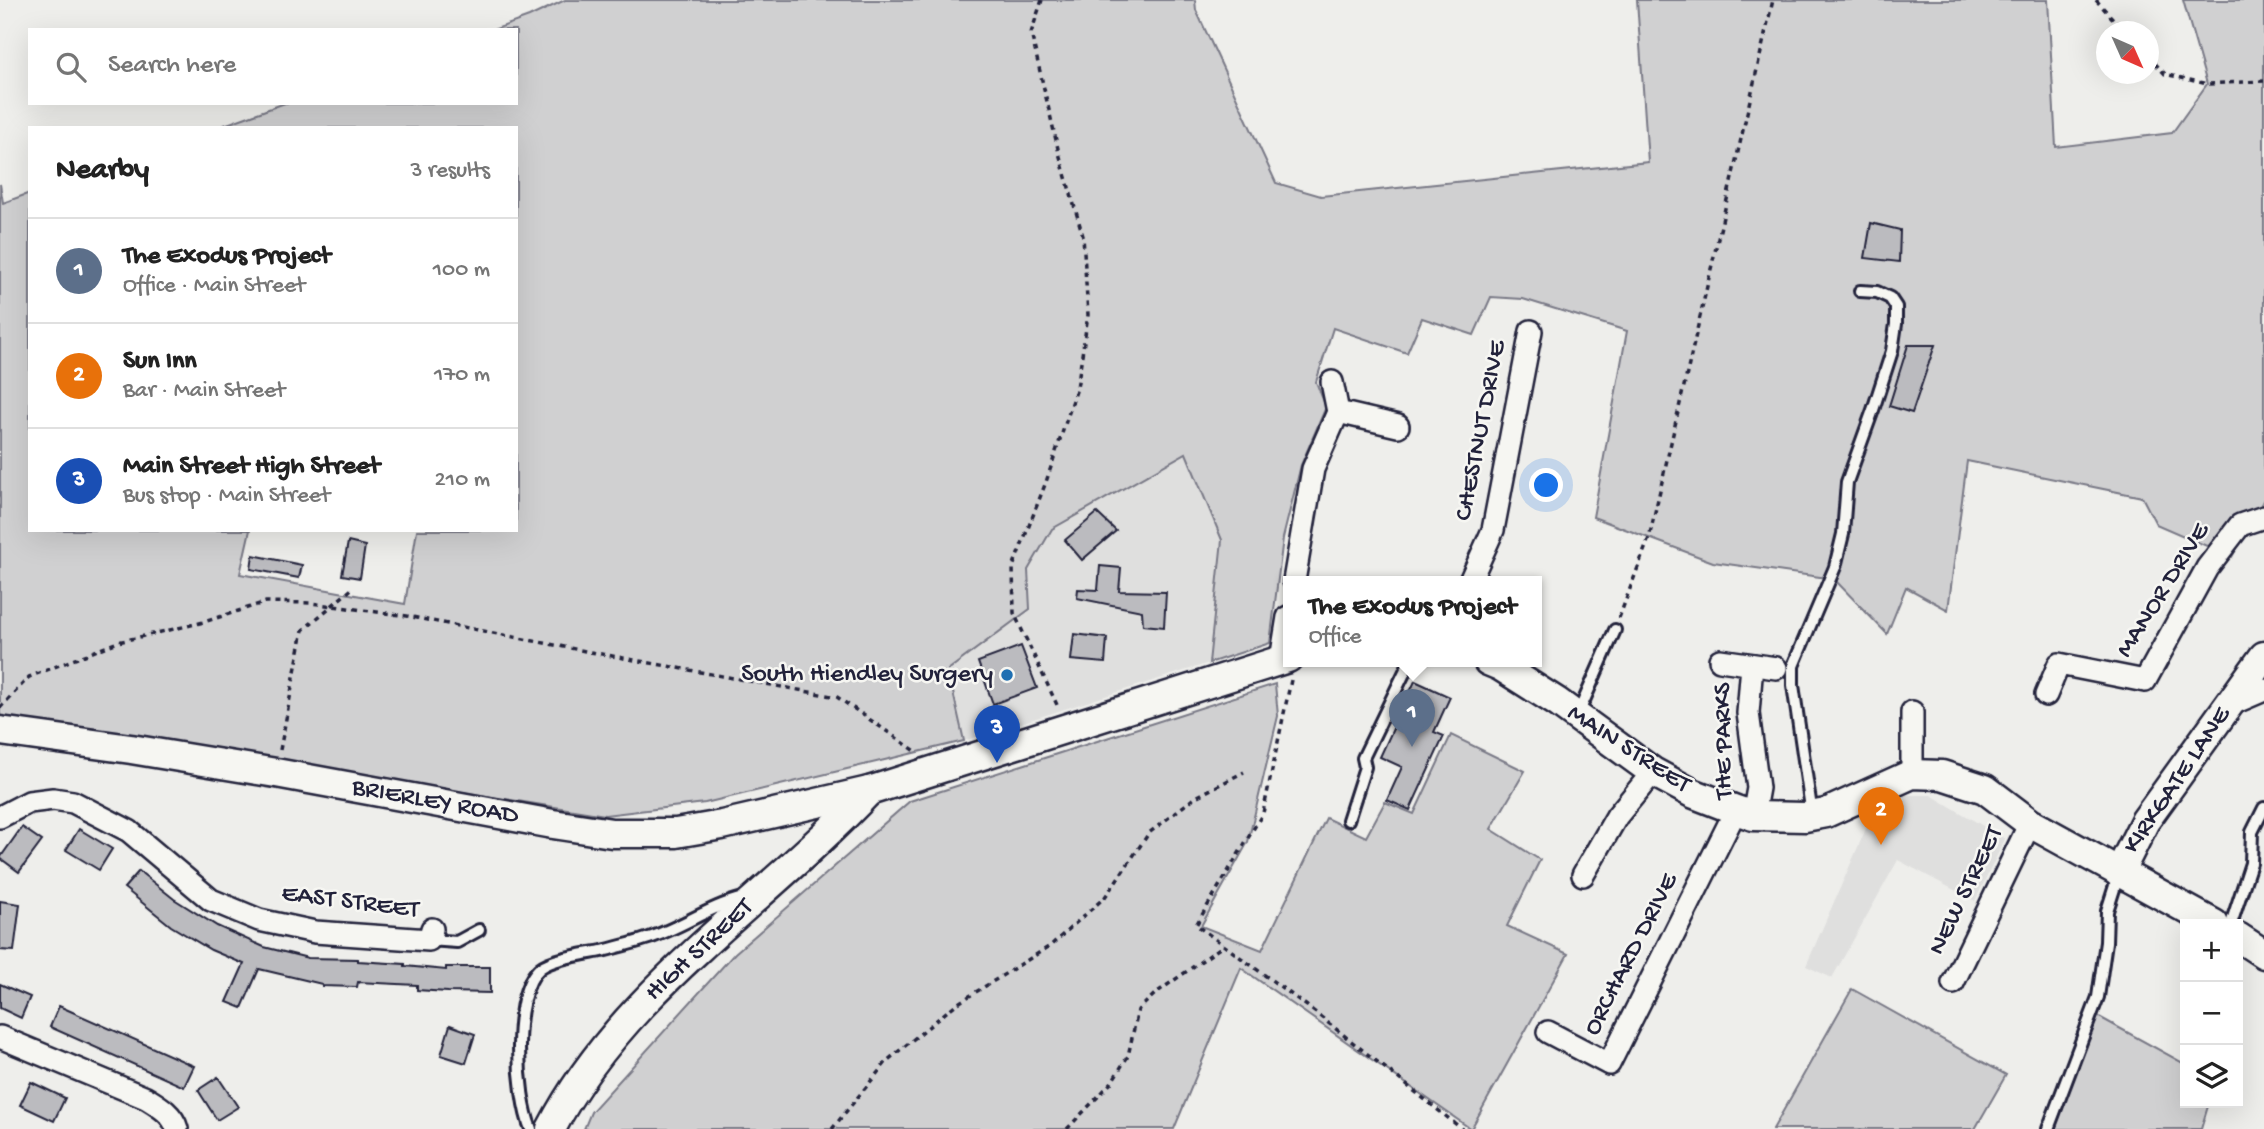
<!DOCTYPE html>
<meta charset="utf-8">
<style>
:root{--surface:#fff;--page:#f2f2f2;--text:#222;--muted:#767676;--line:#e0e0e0;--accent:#ea580c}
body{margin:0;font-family:"Gochi Hand",sans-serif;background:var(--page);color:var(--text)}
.controls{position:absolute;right:21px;bottom:21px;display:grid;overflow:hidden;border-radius:0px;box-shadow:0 7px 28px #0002}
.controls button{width:63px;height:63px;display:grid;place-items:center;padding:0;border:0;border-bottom:2px solid var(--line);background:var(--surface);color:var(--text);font:35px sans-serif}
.compass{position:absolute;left:2096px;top:21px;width:63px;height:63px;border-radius:50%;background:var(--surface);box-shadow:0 7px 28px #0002;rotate:135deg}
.you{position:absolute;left:1547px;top:486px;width:24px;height:24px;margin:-18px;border:5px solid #fff;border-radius:50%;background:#1a73e8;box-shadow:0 0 0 10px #1a73e833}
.badge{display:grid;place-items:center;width:46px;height:46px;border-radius:50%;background:var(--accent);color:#fff;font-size:23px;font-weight:700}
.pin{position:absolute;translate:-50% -58px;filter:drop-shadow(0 2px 4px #0008)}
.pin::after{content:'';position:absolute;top:37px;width:24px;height:21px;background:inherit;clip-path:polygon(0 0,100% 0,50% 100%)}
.popup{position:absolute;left:1283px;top:576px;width:259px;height:91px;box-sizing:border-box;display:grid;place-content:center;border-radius:0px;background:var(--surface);filter:drop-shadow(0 2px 5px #0005);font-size:23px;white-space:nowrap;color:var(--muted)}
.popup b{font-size:26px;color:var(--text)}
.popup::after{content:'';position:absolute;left:50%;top:100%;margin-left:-14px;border:14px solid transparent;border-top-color:var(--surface)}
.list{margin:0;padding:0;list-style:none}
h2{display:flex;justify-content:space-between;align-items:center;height:91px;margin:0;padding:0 28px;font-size:30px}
h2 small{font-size:23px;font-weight:400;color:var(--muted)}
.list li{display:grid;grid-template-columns:46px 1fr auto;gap:21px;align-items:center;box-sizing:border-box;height:105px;padding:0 28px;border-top:2px solid var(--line)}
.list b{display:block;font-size:26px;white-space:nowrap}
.list p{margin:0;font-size:23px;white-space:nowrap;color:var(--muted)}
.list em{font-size:23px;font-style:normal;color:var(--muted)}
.icon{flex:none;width:38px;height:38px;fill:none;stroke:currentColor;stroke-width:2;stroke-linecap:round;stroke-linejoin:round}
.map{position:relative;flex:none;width:2264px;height:1129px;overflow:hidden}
.search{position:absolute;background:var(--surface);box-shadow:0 7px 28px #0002;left:28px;top:28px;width:490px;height:77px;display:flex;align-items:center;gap:18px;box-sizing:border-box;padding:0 24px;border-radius:0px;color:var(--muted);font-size:26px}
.panel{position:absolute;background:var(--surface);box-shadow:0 7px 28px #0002;left:28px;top:126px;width:490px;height:406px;border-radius:0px}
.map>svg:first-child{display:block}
.built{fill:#dfdfde}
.green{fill:#d0d0d1;stroke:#797986;stroke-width:2}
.building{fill:#bbbbbf;stroke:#22223b;stroke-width:2}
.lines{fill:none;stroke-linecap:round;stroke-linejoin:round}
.lane-casing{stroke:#22223b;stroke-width:16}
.street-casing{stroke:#22223b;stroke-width:26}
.secondary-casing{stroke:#22223b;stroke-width:33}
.path{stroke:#22223b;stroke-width:3.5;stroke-dasharray:5 5;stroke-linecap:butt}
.lane{stroke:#f6f6f2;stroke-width:10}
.street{stroke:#f6f6f2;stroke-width:21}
.secondary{stroke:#f6f6f2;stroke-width:28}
.poi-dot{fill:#1f6fb2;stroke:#f6f6f2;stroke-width:2.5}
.labels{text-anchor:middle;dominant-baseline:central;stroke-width:5;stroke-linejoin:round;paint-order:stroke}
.street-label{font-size:26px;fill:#22223b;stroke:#f6f6f2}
.poi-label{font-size:26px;fill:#22223b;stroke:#f6f6f2;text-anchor:end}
</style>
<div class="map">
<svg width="2264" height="1129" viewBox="0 0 2264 1129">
<rect width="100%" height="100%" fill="#eeeeeb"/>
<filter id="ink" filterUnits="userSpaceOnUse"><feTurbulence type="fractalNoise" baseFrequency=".0143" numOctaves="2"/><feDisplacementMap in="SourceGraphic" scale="14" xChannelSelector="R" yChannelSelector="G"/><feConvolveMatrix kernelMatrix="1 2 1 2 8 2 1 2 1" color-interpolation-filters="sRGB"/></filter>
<g filter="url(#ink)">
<g class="built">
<polygon points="1187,452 1222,540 1209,663 964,741 948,670 1030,609 1028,570 1052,529"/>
<polygon points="1900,795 1931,795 2005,839 1975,901 1898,860 1832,978 1806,966 1875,808"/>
</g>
<g class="green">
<polygon points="565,0 1195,0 1196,10 1276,183 1321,196 1648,162 1637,0 2048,0 2056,147 2172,133 2207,84 2183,0 2264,0 2264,499 2232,557 2156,524 2142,497 1967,461 1948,610 1906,587 1887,634 1834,579 1713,562 1593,517 1627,331 1523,299 1491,297 1474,335 1422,318 1407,353 1333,328 1316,382 1326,407 1301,465 1283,538 1270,643 1209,663 1222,540 1186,453 1052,529 1028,570 1030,609 948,670 964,741 705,803 605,815 0,718 0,184 3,203 30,193 30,530 250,530 240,574 405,604 417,530 516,530 516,128 216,128 285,103 516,103 516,30 493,30 529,17"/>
<polygon points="1275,684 1278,716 1248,842 1201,926 1262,950 1326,818 1366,837 1385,802 1414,814 1451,735 1525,771 1491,829 1540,860 1507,926 1568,954 1471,1129 1241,968 1174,1129 584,1129 591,1112 735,953 910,801"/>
<polygon points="1852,989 2006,1075 1975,1129 1773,1129"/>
<polygon points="2092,1013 2185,1064 2185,1103 2209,1103 2201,1129 2045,1129"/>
</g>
<g class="building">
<polygon points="1871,223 1900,230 1899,262 1865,258"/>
<polygon points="1908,345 1935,345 1912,413 1889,406"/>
<polygon points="1097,513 1116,531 1082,560 1065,540"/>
<polygon points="348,542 365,546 360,578 342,575"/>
<polygon points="253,555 302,565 299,578 251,569"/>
<polygon points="1100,566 1121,568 1119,591 1166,592 1164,627 1143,625 1142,611 1077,598 1078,589 1098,590"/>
<polygon points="1074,634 1107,638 1105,663 1071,660"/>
<polygon points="1021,646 1037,688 993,704 978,662"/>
<polygon points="1415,681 1450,697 1434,732 1444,736 1410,810 1387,800 1402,767 1380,757"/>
<polygon points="22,827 42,841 19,872 0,858"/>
<polygon points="79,829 112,849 99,870 66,850"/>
<polygon points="139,871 174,899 217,926 264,947 308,958 358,959 358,961 405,964 405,966 446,970 446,967 490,967 490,993 448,992 417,990 417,985 358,982 357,987 322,986 322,984 259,969 242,1008 227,1002 244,964 211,950 171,926 124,888"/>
<polygon points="0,901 20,904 14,951 0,950"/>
<polygon points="0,984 30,997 21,1018 0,1008"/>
<polygon points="59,1006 194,1066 184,1087 50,1027"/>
<polygon points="450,1025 475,1034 466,1063 441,1055"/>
<polygon points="218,1077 238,1107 217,1120 198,1090"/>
<polygon points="31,1082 65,1098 54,1121 20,1105"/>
</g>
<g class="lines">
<g class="lane-casing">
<g id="lane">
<polyline points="1578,714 1615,630"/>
<polyline points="1812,815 1793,685 1793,666 1835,567 1843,534 1847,482 1873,410 1892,351 1896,324 1896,307 1890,298 1877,292 1860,291"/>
<polyline points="1348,820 1365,767 1363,758 1410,661"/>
<polyline points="2231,924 2251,863 2252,832 2264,808"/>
<polyline points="429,940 457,942 479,930"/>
<path d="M531,1129C517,1096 510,994 540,968C553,958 586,954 602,951C618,947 634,943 649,938C681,928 710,906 743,898"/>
<polyline points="2048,1129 2098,997 2106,942 2107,911 2119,873"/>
</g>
</g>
<g class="street-casing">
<g id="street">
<polyline points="1332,382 1338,412 1398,426"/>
<polyline points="1294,581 1313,469 1338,412"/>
<polyline points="1470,581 1493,530 1531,331"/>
<polyline points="1281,660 1288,617"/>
<polyline points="1720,660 1776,668"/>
<polyline points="1752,665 1748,713 1758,788 1753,816"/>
<polyline points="2046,695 2059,664 2145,681 2207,568 2240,525 2264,517"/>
<polyline points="2229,705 2264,690"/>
<polyline points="1912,712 1912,774"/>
<polyline points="0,817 29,802 53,799 73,802 129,831 211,900 259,920 315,932 429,940 432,929"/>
<polyline points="1583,875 1617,816 1653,772"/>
<polyline points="1953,983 2030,823"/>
<polyline points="1548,1032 1609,1064 1736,810"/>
<path d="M0,1037L146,1098C159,1106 173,1114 177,1129"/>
</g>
</g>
<g class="secondary-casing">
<g id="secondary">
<polyline points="1488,661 1500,666 1557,702 1653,772 1692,793 1736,810 1753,816 1805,817 1826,813 1912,774 1942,775 1985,789 2030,823 2214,924"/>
<polyline points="0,731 131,749 276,773 553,824 612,833 676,833 722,825 869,791 1288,658"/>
<polyline points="2119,873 2145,821 2264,656"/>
<polyline points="2238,937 2264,954"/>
<path d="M551,1129C622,991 765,902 869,791"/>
</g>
</g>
<g class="path">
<polyline points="1042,0 1031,33 1059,153 1083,236 1088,315 1077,388 1046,482 1013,567 1014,613 1058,707"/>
<polyline points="2096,0 2125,32"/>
<polyline points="2148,56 2165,74 2207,84 2264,81"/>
<polyline points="1619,618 1649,538 1773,0"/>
<polyline points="1291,680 1263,813 1196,925 1307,1006 1462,1129"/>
<polyline points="0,708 29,677 118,642 204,622 266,602 311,603 407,616 585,651 837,697 917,752"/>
<polyline points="280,750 303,630 354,587"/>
<polyline points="832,1129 888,1060 955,1005 1050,946 1105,897 1149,833 1194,798 1244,772"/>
<polyline points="1067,1129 1111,1083 1128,1056 1138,1010 1156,993 1224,945"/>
</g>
<use href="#lane" class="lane"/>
<use href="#street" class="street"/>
<use href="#secondary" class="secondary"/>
</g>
</g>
<circle class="poi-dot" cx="1007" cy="675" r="7"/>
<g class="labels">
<g class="street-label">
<text transform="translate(1482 431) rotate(-79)">CHESTNUT DRIVE</text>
<text transform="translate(2164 591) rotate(-58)">MANOR DRIVE</text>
<text transform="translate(1725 741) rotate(-91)">THE PARKS</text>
<text transform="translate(1628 750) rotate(33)">MAIN STREET</text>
<text transform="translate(2178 781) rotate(-56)">KIRKGATE LANE</text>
<text transform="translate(435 803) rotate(10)">BRIERLEY ROAD</text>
<text transform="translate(1967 891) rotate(-64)">NEW STREET</text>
<text transform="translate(350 903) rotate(7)">EAST STREET</text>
<text transform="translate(700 951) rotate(-43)">HIGH STREET</text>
<text transform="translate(1632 955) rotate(-63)">ORCHARD DRIVE</text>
</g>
<g class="poi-label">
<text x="993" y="675">South Hiendley Surgery</text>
</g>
</g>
</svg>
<div class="controls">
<button>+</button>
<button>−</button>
<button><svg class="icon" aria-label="layers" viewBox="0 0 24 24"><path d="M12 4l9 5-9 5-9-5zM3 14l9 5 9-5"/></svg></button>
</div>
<svg class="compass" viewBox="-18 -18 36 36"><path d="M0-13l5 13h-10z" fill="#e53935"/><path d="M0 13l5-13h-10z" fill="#767676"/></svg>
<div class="you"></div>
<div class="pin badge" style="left:1412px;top:747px;background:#5c6f8a">1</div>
<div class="popup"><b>The Exodus Project</b>Office</div>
<div class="pin badge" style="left:1881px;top:845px;background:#e8710a">2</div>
<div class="pin badge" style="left:997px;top:763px;background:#1a4fb4">3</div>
<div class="search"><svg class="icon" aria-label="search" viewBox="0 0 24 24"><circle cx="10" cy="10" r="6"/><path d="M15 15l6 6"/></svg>Search here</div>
<section class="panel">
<h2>Nearby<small>3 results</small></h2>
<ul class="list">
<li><span class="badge" style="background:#5c6f8a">1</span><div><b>The Exodus Project</b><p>Office · Main Street</p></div><em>100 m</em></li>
<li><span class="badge" style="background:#e8710a">2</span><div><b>Sun Inn</b><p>Bar · Main Street</p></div><em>170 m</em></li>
<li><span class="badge" style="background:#1a4fb4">3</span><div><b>Main Street High Street</b><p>Bus stop · Main Street</p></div><em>210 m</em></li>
</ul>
</section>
</div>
